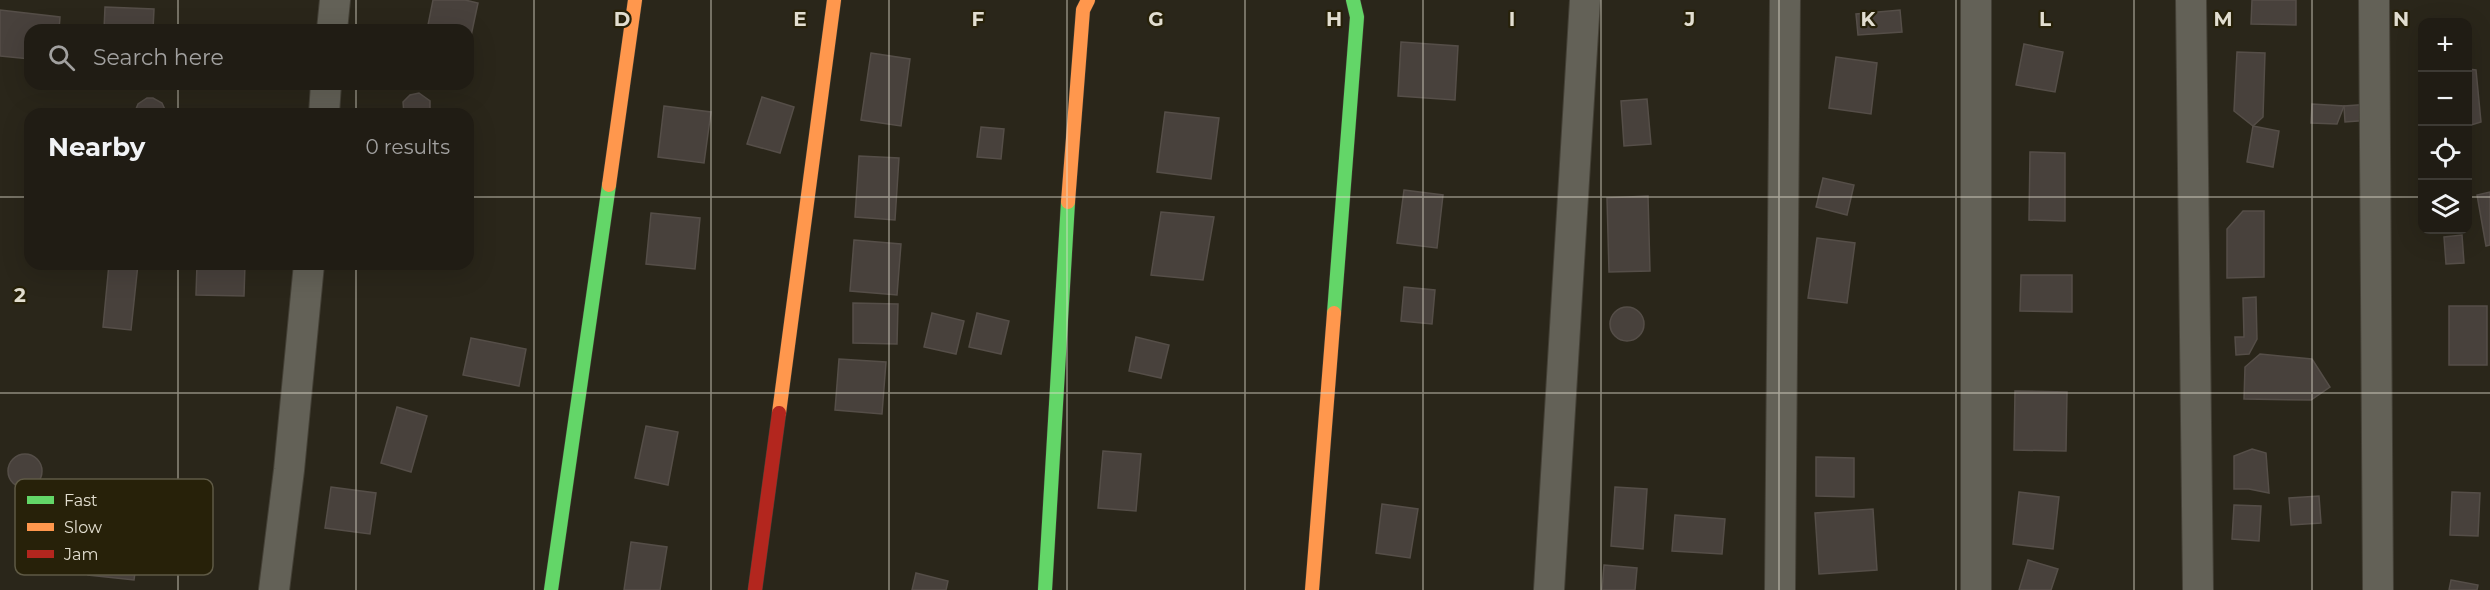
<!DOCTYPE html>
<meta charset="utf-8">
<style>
:root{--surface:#201c14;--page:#28251d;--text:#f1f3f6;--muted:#a2a1a0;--line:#3d3a34}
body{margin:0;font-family:Montserrat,sans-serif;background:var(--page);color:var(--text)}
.controls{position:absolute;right:18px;top:18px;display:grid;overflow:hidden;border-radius:12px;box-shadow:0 6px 24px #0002}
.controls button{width:54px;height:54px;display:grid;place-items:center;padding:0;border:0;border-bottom:2px solid var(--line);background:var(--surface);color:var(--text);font:30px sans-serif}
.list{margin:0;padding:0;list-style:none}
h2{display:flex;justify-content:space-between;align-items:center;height:78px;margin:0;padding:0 24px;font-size:26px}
h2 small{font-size:20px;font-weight:400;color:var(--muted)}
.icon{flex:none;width:33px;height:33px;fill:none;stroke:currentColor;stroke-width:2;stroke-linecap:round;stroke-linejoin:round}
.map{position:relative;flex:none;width:2490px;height:590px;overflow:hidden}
.search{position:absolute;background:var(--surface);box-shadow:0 6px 24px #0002;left:24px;top:24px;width:450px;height:66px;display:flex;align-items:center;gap:15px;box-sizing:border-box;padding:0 21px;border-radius:18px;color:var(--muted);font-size:22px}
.panel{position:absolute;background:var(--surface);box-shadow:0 6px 24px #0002;left:24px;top:108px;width:450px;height:162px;border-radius:18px}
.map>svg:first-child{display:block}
.building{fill:#48413c;stroke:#554e48;stroke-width:1.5}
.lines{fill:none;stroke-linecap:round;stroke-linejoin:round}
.street-casing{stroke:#444036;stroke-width:32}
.fast-casing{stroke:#444036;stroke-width:15}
.slow-casing{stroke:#444036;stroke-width:15}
.jam-casing{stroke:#444036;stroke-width:15}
.street{stroke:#636157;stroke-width:30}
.fast{stroke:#63d668;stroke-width:14}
.slow{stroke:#ff974d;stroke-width:14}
.jam{stroke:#b3261e;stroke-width:14}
.grid{fill:none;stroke:#e2ded0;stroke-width:1.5;stroke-opacity:0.55}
.key{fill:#272109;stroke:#5f5a45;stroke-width:1.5}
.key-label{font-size:16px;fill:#e2ded0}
.grid-label{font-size:20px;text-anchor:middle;font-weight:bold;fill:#e2ded0;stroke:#272109;stroke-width:4.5;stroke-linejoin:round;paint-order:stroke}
</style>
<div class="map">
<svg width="2490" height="590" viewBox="0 0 2490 590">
<rect width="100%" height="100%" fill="#2a261a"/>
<g class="building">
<polygon points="433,0 465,0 478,3 468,50 468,30 427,30"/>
<polygon points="2252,0 2296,0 2296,25 2251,24"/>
<polygon points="105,7 154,9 153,30 104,30"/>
<polygon points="0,10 60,17 59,30 30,30 30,59 0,56"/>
<polygon points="1900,10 1902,32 1858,35 1856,14"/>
<polygon points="1401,42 1458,46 1455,100 1398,96"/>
<polygon points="2024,44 2063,52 2055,92 2016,85"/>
<polygon points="2237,52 2265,53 2263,117 2253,126 2234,111"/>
<polygon points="871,53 910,59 901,126 861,120"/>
<polygon points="1836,57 1877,63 1871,114 1829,108"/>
<polygon points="2468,69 2476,70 2481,122 2468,126"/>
<polygon points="419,93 430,101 430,114 404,114 403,102 410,95"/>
<polygon points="762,97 794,107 780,153 747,144"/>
<polygon points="147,98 153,98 162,103 167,114 134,114 138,104"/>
<polygon points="1647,99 1651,144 1624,146 1621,101"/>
<polygon points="2312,104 2344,106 2337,124 2311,123"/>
<polygon points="2371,104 2372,120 2345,122 2344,106"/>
<polygon points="664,106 711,112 704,163 658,157"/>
<polygon points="1165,112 1219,118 1211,179 1157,172"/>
<polygon points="2253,126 2279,131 2273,167 2247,162"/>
<polygon points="981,127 1004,129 1001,159 977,157"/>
<polygon points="2030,152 2065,153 2065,221 2029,220"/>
<polygon points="859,156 899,158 895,220 855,217"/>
<polygon points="1823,178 1854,185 1847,215 1816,207"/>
<polygon points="1404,190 1443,195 1437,248 1397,243"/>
<polygon points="2490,192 2490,245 2486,246 2477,195"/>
<polygon points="1648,196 1650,271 1609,272 1607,198"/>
<polygon points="2243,211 2264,211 2264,277 2227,278 2227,229"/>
<polygon points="1161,212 1214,217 1203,280 1151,275"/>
<polygon points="651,213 700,218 695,269 646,264"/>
<polygon points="2462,235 2464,263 2446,264 2444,237"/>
<polygon points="1817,238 1855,243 1847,303 1808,298"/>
<polygon points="854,240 901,244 897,295 850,291"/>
<polygon points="109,264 138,264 131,330 103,327"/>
<polygon points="197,264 245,264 244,296 196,295"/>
<polygon points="2021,275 2072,275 2072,312 2020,311"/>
<polygon points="1404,287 1435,290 1432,324 1401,321"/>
<polygon points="2256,297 2257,339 2249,354 2236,355 2235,337 2244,337 2243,298"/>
<polygon points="853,303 898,304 897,344 853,343"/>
<rect x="2449" y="306" width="38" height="59"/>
<circle cx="1627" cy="324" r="17"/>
<polygon points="932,313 964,321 956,354 924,347"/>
<polygon points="977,313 1009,321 1001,354 969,347"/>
<polygon points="1136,337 1169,345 1161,378 1129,371"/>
<polygon points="471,338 526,349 519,386 463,375"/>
<polygon points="2260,354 2312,359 2330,387 2311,400 2244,399 2245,367"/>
<polygon points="839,359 886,362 882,414 835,410"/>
<polygon points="2015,391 2067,392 2066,451 2014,450"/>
<polygon points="397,407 427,416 411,472 381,463"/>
<polygon points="646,426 678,432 668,485 635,478"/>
<polygon points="2252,449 2266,453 2269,493 2249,489 2234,489 2234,456"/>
<polygon points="1103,451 1141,454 1136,511 1098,508"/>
<circle cx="25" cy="471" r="17"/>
<polygon points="1816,457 1854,458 1854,497 1816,496"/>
<polygon points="331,487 376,493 370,534 325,528"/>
<polygon points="1615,487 1647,489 1643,549 1611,546"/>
<polygon points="2019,492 2059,497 2053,549 2013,544"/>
<polygon points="2452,492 2480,493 2478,536 2450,535"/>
<polygon points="2319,496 2321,523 2291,525 2289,498"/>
<polygon points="1382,504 1418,509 1410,558 1376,553"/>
<polygon points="2234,505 2261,506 2259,541 2232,539"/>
<polygon points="1873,509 1877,570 1819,574 1815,513"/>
<polygon points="1675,515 1725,519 1722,554 1672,551"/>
<polygon points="93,538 139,544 134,580 88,575"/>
<polygon points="631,542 667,547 660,590 624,590"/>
<polygon points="2028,560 2058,569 2051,590 2019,590"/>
<polygon points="1604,565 1637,568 1635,590 1602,590"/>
<polygon points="916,573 948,581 946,590 912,590"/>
<polygon points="2451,580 2478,585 2477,590 2449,590"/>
</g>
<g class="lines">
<g class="street-casing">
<g id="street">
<polyline points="2191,0 2198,590"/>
<polyline points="2374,0 2378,590"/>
<polyline points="332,30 335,0"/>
<polyline points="324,114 326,84"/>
<polyline points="274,590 289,470 309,264"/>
<polyline points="1549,590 1585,0"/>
<polyline points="1780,590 1785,0"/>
<polyline points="1976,590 1976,0"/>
</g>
</g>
<g class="fast-casing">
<g id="fast">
<polyline points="1334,313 1357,17 1353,0"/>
<polyline points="551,590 609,185"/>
<polyline points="1045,590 1068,202"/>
</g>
</g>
<g class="slow-casing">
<g id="slow">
<polyline points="609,185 635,0"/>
<polyline points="1068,202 1083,10 1088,0"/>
<polyline points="779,413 834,0"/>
<polyline points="1312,590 1334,313"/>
</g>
</g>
<g class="jam-casing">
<polyline id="jam" points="755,590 779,413"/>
</g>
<use href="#street" class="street"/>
<use href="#fast" class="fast"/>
<use href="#slow" class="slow"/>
<use href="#jam" class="jam"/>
</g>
<path class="grid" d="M178,0V30M356,0V30M534,0V590M711,0V590M889,0V590M1067,0V590M1245,0V590M1423,0V590M1601,0V590M1779,0V590M1956,0V590M2134,0V590M2312,0V590M178,84V114M356,84V114M0,197H30M468,197H2422M2468,197H2490M178,264V590M356,264V590M0,393H2490"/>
<rect x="15" y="479" width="198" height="96" rx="9" class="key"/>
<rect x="27" y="496" width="27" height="8" fill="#63d668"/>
<rect x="27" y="523" width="27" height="8" fill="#ff974d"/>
<rect x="27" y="550" width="27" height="8" fill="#b3261e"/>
<g class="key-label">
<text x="64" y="506">Fast</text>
<text x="64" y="533">Slow</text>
<text x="64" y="560">Jam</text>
</g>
<g class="grid-label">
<text x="622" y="26">D</text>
<text x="800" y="26">E</text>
<text x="978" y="26">F</text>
<text x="1156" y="26">G</text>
<text x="1334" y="26">H</text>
<text x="1512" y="26">I</text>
<text x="1690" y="26">J</text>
<text x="1868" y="26">K</text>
<text x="2045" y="26">L</text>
<text x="2223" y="26">M</text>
<text x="2401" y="26">N</text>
<text x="20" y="302">2</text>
</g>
</svg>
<div class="controls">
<button>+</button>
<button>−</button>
<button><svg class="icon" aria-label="locate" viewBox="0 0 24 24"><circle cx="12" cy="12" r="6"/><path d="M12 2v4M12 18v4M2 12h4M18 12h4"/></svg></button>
<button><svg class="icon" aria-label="layers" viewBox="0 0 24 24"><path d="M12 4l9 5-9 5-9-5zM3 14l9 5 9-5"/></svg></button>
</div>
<div class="search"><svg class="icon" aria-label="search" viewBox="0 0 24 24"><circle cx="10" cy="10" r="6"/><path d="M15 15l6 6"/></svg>Search here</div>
<section class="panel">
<h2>Nearby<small>0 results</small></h2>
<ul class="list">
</ul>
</section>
</div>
